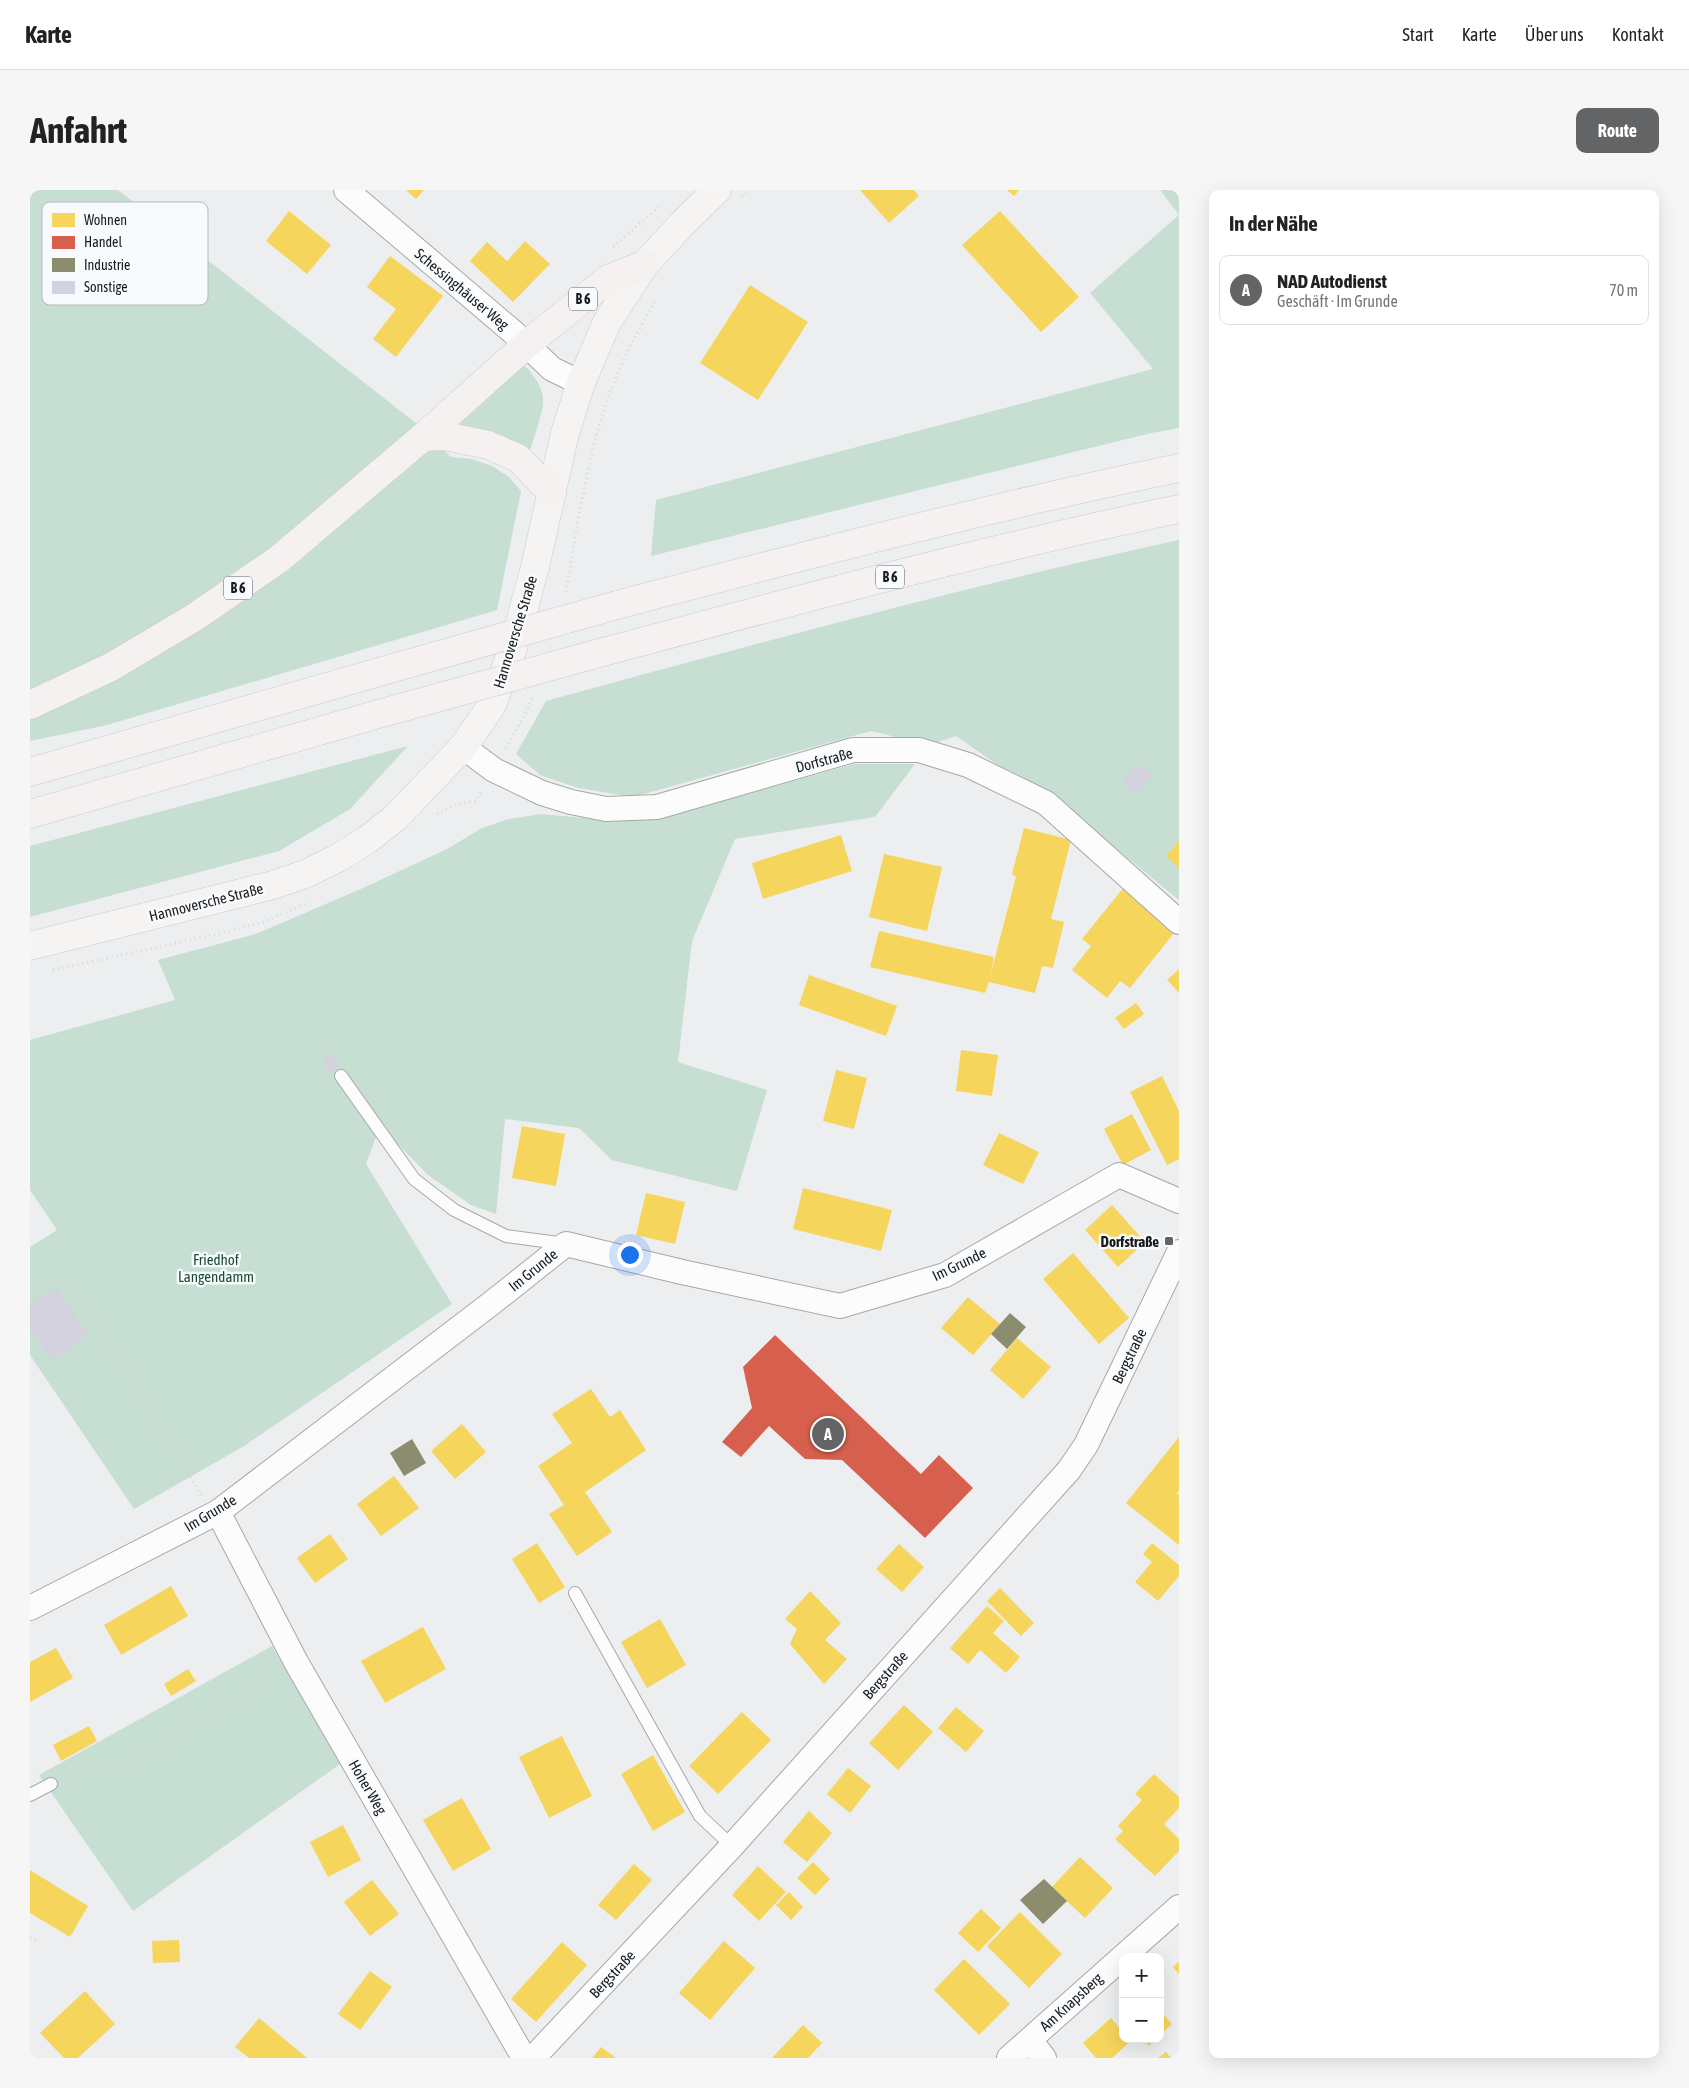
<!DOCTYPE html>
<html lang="de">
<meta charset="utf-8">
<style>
:root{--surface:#fff;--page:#f6f6f6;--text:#222;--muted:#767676;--line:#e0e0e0;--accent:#636466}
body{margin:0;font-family:"Asap Condensed",sans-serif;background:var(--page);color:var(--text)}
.controls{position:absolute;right:15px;bottom:15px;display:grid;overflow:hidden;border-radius:10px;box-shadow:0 5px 20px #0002}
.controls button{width:45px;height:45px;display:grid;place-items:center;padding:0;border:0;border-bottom:1px solid var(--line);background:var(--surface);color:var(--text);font:25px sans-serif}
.you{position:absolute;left:599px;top:1064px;width:18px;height:18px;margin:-12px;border:4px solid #fff;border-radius:50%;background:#1a73e8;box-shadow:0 0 0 8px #1a73e833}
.badge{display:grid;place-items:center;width:32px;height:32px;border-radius:50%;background:var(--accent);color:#fff;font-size:16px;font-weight:700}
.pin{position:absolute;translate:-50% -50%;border:2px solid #fff;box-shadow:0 1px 5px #0006}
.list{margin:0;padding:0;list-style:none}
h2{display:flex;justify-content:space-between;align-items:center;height:65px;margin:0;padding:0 20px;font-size:21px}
h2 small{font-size:16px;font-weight:400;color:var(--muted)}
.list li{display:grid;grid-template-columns:32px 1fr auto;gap:15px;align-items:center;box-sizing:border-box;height:70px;margin:0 10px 10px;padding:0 10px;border:1px solid var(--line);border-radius:10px}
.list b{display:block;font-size:19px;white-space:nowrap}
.list p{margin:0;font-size:16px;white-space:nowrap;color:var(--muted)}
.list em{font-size:16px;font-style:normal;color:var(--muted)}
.map{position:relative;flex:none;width:1149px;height:1868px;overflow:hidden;border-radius:10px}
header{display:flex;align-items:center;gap:30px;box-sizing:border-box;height:70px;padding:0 25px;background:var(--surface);border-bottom:1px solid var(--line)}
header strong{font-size:24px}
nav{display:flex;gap:28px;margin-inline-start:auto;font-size:18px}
.intro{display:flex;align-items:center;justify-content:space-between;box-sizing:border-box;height:120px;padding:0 30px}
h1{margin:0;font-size:35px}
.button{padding:12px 22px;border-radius:10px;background:var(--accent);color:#fff;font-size:18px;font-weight:700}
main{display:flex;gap:30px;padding:0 30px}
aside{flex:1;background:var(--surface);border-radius:10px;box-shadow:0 5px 20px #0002}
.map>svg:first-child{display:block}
.green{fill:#c7ded2}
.homes{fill:#f6d55c}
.shops{fill:#d6604d}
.industry{fill:#8c8c6e}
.building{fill:#d4d2df}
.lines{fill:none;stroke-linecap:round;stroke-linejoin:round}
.service-casing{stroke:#a7a8a9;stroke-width:14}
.minor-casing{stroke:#a7a8a9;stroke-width:26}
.primary-casing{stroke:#cacbcc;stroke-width:29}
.trunk-casing{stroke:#cacbcc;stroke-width:29}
.path{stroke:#d7d7d7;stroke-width:3;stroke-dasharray:1 4;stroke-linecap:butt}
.service{stroke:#fcfcfd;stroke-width:12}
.minor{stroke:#fcfcfd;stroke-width:24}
.primary{stroke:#f6f4f3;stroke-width:28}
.trunk{stroke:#f4f1f0;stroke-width:28}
.trunk-bridge-casing{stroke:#cacbcc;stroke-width:29;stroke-linecap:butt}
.trunk-bridge{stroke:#f4f1f0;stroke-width:28}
.poi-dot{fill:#636466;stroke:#f8fbfe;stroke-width:2}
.labels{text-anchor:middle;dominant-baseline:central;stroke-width:5;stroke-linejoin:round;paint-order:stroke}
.shield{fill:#f8fbfe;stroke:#5c5e5f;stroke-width:1}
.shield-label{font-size:14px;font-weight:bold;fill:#191a1b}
.street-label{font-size:15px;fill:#191a1b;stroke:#f8fbfe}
.poi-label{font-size:15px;font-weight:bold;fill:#191a1b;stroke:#f8fbfe;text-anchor:end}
.park-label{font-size:15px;fill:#1a4d34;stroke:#f8fbfe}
.key{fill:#f8fbfe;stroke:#b5b8ba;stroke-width:1}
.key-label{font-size:14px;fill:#191a1b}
</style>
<header>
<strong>Karte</strong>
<nav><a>Start</a><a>Karte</a><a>Über uns</a><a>Kontakt</a></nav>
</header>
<div class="intro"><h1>Anfahrt</h1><a class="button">Route</a></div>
<main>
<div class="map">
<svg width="1149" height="1868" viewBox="0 0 1149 1868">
<rect width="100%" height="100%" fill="#eceef0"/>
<g class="green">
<polygon points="0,0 88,0 387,234 421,267 442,269 462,276 479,287 491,301 467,420 77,535 0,551"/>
<polygon points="1130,0 1149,0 1149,238 1121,243 621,366 626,310 1123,179 1060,103 1149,25"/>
<path d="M494,175C503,184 514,198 513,212C513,223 502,252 499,265L425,237Z"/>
<path d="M1149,350V710L1076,650L926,546L899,555L841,541L603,607L548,598L510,585L486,564L516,511C726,454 936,396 1149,350Z"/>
<polygon points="378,556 320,619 249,661 0,727 0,656"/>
<polygon points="824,574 885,574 845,627 705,649 662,751 648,872 737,900 707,1001 582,970 549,938 475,929 466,1024 441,1015 398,985 350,936 336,974 422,1114 214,1256 104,1319 0,1165 0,1057 27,1040 0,1000 0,850 145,810 128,770 226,744 333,698 417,659 452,638 479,629 511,624 575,630 623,630"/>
<polygon points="242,1456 310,1574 103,1721 9,1585"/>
</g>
<g class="homes">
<polygon points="376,0 394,0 386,9"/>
<polygon points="830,0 884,0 889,6 859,33"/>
<polygon points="977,0 989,0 984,6"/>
<polygon points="259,21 301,55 277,84 236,51"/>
<polygon points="970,21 1049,107 1011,142 932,55"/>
<polygon points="495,51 520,74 483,112 440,71 457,52 477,71"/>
<polygon points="360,66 413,106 366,167 343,149 366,119 337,97"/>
<polygon points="720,95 778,132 728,210 670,173"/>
<polygon points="994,638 1041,650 1021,729 1034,732 1023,778 1012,776 1005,803 959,792 955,803 840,777 849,741 964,767 960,787 986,687 982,684"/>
<polygon points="811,645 822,681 733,709 722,673"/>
<polygon points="1149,651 1149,678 1136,666"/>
<polygon points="854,664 912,677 897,741 839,727"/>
<polygon points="1095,696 1148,738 1100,798 1090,791 1077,808 1042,780 1061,756 1052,749"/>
<polygon points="1149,779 1149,803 1137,790"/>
<polygon points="779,785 867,816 856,846 769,815"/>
<polygon points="1106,813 1114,824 1094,839 1085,828"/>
<polygon points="931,860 968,865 962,906 926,901"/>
<polygon points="806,880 837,888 824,939 793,931"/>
<polygon points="1132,886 1149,921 1149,969 1137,975 1100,902"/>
<polygon points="1102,924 1121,960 1093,975 1074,939"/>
<polygon points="492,936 535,944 526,996 482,988"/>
<polygon points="969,943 1009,962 993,994 953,975"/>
<polygon points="773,998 862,1020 851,1061 763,1039"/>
<polygon points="616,1003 655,1012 645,1054 606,1045"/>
<polygon points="1082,1015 1115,1052 1088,1077 1055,1040"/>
<polygon points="1043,1063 1099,1128 1069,1154 1013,1089"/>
<polygon points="938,1107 970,1134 943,1165 911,1138"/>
<polygon points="987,1148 1021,1177 993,1209 960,1180"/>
<polygon points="561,1199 580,1227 590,1220 616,1260 555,1302 582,1342 547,1366 519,1324 534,1315 508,1276 542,1253 522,1224"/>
<polygon points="432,1234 456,1262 425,1289 401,1261"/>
<polygon points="1149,1247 1149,1301 1147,1303 1149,1305 1149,1355 1096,1313"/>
<polygon points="364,1286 389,1318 351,1346 327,1314"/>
<polygon points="300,1344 318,1369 285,1393 267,1368"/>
<polygon points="507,1353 535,1397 509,1413 482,1369"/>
<polygon points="1122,1353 1149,1375 1149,1386 1128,1411 1105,1392 1122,1372 1113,1364"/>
<polygon points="869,1354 894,1377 872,1402 846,1379"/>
<polygon points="141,1396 158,1426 91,1465 74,1435"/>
<polygon points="970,1398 1004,1433 991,1446 957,1411"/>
<polygon points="780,1401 811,1433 795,1450 817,1469 794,1494 760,1454 767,1439 755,1429"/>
<polygon points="957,1416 974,1431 963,1443 990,1467 976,1483 950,1460 938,1474 920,1458"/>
<polygon points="630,1429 656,1475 617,1498 591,1452"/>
<polygon points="393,1437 416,1479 355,1513 331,1471"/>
<polygon points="26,1458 43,1488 0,1512 0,1472"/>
<polygon points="158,1479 166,1491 141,1506 134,1494"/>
<polygon points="874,1515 903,1542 868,1580 839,1553"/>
<polygon points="926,1517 954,1541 936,1562 908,1538"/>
<polygon points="712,1522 741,1550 688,1604 659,1576"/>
<polygon points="59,1536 67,1551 31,1571 23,1555"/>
<polygon points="532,1546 562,1606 519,1628 489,1567"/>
<polygon points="623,1565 655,1622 623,1641 591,1584"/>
<polygon points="818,1578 841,1596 820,1623 797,1604"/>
<polygon points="1124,1584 1149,1607 1149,1618 1134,1634 1149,1649 1149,1661 1125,1686 1085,1649 1093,1641 1088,1636 1112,1610 1105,1604"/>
<polygon points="432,1608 461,1659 423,1681 393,1630"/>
<polygon points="779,1621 802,1643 777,1672 753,1652"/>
<polygon points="313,1635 331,1670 298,1687 280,1652"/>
<polygon points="1050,1667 1083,1698 1055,1728 1022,1697"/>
<polygon points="783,1672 800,1689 785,1705 767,1688"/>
<polygon points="604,1674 622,1690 586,1730 568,1715"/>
<polygon points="728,1676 756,1702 729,1731 702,1705"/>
<polygon points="0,1680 58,1716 40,1747 0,1723"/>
<polygon points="342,1690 369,1724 340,1746 314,1712"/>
<polygon points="759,1702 773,1717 761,1730 746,1715"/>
<polygon points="951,1719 971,1738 948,1762 928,1743"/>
<polygon points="990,1722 1032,1764 999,1798 957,1756"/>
<polygon points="149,1750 150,1772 123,1773 122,1751"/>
<polygon points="694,1751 725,1778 680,1830 649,1803"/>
<polygon points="532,1752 557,1775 506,1832 481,1809"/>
<polygon points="934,1769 980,1814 949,1845 904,1800"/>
<polygon points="1149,1772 1149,1784 1143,1777"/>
<polygon points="340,1781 362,1797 330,1840 308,1824"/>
<polygon points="55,1801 85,1834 48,1868 34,1868 10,1843"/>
<polygon points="1133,1824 1142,1834 1130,1845 1130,1826"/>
<polygon points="229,1828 277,1868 219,1868 205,1857"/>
<polygon points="1081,1828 1093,1842 1093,1849 1099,1849 1101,1851 1082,1868 1066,1868 1053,1853"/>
<polygon points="773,1835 792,1853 778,1868 742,1868"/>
<polygon points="1112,1849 1126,1849 1119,1856"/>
<polygon points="571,1857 586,1868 562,1868"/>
<polygon points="1136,1862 1141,1868 1128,1868"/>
</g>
<polygon class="shops" points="745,1145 891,1284 909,1265 943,1298 895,1348 812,1270 775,1269 739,1236 711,1267 692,1252 722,1218 713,1177"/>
<g class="industry">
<polygon points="980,1123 996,1137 977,1159 961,1144"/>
<polygon points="382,1249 396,1273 374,1286 360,1263"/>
<polygon points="1014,1689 1037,1711 1013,1734 990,1710"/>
</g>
<g class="building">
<polygon points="1109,574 1122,586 1105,604 1092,592"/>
<polygon points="304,864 310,876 298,882 292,869"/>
<polygon points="26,1098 58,1145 22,1170 0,1139 0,1115"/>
</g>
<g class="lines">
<g class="service-casing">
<g id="service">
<polyline points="311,886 384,989 424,1020 476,1046 536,1054"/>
<polyline points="545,1403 670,1626 702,1656"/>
<polyline points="0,1605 21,1594"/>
</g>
</g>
<g class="minor-casing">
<g id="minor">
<polyline points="316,0 483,142 522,179 551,193"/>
<polyline points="433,557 464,580 512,603 541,612 576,619 627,617 823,560 889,560 938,575 1016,613 1149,732"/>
<polyline points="188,1322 266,1472 494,1868"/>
<polyline points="0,1418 188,1322 463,1112 536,1054 652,1082 810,1116 915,1085 1089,985 1149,1011"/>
<polyline points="1000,1850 1014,1868"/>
<polyline points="503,1868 702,1656 1039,1280 1056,1255 1149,1062"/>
<polyline points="979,1868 1149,1717"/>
</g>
</g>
<g class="primary-casing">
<polyline id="primary" points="0,756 243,695 275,684 308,668 337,650 365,628 433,557 462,515 482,461 505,377 535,243 551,193 577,132 615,74 654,32 687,0"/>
</g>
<g class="trunk-casing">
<g id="trunk">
<polyline points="393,247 415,246 458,255 488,268 522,303"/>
<path d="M587,415C773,366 960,317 1149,278"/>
<path d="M573,462C764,411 955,359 1149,319"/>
<polyline points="0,515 81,477 165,427 249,369 393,247 497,154 578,89 615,74"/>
<polyline points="0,582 370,476"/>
<polyline points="0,624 352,523"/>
</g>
</g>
<g class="path">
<polyline points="712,6 719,0"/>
<polyline points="583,57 629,17"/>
<polyline points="536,402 550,318 566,246 580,202 600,156 627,108"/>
<polyline points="476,558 497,521 502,508"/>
<polyline points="407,624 426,614 446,611 452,600"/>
<polyline points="23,780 187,744 233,732 277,713"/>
<polyline points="46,1105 102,1190 171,1305"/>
<polyline points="36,1586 56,1576 87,1582 246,1484"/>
<polyline points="0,1748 8,1752"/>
</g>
<use href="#service" class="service"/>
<use href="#minor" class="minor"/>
<use href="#primary" class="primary"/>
<use href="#trunk" class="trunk"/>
<g class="trunk-bridge-casing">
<g id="trunk-bridge">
<polyline points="370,476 587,415"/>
<polyline points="352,523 573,462"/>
</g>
</g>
<use href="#trunk-bridge" class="trunk-bridge"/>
</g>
<rect class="poi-dot" x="1134" y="1046" width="10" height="10" rx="2.5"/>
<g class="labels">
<g class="shield">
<rect x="539" y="97.5" width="28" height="23" rx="4"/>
<rect x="846" y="375.5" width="28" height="23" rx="4"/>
<rect x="194" y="386.5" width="28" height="23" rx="4"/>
</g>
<g class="shield-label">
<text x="553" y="109">B 6</text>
<text x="860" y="387">B 6</text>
<text x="208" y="398">B 6</text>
</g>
<g class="street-label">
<text transform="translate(432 99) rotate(40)">Schessinghäuser Weg</text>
<text transform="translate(485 442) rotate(-73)">Hannoversche Straße</text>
<text transform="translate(794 570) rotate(-15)">Dorfstraße</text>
<text transform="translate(176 712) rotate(-14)">Hannoversche Straße</text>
<text transform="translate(929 1074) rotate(-26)">Im Grunde</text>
<text transform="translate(503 1080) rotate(-39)">Im Grunde</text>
<text transform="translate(1099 1166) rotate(-64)">Bergstraße</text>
<text transform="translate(180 1323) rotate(-31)">Im Grunde</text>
<text transform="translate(855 1485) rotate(-48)">Bergstraße</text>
<text transform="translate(338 1597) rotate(60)">Hoher Weg</text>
<text transform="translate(582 1784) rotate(-47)">Bergstraße</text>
<text transform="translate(1041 1812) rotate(-42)">Am Knapsberg</text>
</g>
<g class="poi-label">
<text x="1129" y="1051">Dorfstraße</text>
</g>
<g class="park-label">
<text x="186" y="1069">Friedhof<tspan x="186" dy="17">Langendamm</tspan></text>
</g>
</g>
<rect x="12" y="12" width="166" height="103" rx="8" class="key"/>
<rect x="22" y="23" width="23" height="14" fill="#f6d55c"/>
<rect x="22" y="46" width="23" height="13" fill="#d6604d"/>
<rect x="22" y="68" width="23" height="14" fill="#8c8c6e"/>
<rect x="22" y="91" width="23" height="13" fill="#d4d2df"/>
<g class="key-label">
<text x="54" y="35">Wohnen</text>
<text x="54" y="57">Handel</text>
<text x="54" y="80">Industrie</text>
<text x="54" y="102">Sonstige</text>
</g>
</svg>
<div class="controls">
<button>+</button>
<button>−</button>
</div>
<div class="you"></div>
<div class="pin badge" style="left:798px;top:1244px">A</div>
</div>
<aside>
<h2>In der Nähe<small></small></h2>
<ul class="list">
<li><span class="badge">A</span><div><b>NAD Autodienst</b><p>Geschäft · Im Grunde</p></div><em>70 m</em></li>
</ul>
</aside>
</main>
